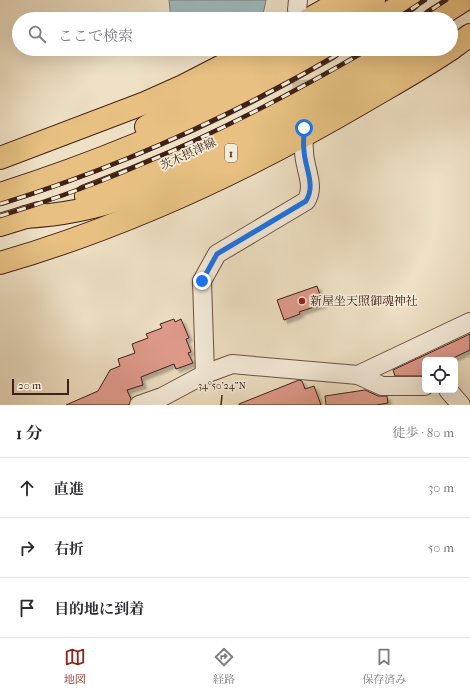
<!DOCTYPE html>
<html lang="ja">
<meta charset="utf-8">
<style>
:root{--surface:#fff;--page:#f7f7f7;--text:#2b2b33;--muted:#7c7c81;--line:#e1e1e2;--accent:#8f2418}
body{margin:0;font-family:"IM FELL French Canon","Noto Serif JP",serif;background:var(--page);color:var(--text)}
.controls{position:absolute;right:12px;bottom:12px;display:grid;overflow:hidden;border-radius:6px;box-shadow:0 4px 16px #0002}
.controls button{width:36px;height:36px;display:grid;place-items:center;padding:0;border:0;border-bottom:1px solid var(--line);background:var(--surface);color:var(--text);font:20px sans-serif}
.scale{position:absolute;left:12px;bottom:10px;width:57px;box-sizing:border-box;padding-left:4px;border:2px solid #412116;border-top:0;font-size:11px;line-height:14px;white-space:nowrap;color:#412116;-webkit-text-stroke:3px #f4ebd9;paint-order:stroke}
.stop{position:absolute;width:12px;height:12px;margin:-9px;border:3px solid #1a73e8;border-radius:50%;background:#fff}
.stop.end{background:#1a73e8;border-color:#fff;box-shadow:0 1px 4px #0008}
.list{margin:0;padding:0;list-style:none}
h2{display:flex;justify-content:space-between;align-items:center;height:52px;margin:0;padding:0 16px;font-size:17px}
h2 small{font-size:13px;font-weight:400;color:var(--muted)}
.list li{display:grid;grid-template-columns:26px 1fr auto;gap:12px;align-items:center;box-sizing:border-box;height:60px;padding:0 16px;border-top:1px solid var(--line)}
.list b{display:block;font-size:15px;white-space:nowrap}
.list em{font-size:13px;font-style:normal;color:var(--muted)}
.icon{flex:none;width:22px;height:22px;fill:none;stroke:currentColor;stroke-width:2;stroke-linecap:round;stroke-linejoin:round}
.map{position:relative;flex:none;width:470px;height:405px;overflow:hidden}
.search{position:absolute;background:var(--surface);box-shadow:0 4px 16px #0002;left:12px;right:12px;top:12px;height:44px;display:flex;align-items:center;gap:10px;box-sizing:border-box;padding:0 14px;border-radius:22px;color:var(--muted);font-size:15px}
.sheet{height:232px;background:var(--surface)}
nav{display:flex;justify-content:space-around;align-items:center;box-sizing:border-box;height:56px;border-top:1px solid var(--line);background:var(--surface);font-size:11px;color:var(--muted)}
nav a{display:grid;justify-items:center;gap:2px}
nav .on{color:var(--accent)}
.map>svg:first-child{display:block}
.water{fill:#9ebbbe;stroke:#797d7b}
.building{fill:#df9a8c;stroke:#412116;filter:url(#shadow)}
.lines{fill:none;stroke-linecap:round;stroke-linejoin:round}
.minor-tunnel{stroke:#cbbaa1;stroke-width:18;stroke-dasharray:18 9;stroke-linecap:butt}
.minor-casing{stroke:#6c5142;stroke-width:20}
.major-casing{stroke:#412116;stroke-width:24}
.minor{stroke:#f4ebd9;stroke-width:18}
.major{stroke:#e7c082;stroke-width:22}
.rail-casing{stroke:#412116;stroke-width:4.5}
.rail{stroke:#f4ebd9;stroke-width:3;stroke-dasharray:9;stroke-linecap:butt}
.route{stroke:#1a73e8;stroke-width:5}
.ticks{fill:none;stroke:#412116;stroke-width:1.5}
.poi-dot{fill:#8f2418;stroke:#f4ebd9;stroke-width:1.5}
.labels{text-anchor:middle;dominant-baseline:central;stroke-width:3.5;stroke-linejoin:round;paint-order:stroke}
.shield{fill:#f4ebd9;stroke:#775e50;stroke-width:1}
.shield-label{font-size:11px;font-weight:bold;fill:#412116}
.street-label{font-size:12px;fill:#412116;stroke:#f4ebd9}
.poi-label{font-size:12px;fill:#412116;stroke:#f4ebd9;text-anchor:start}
.ticks-label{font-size:10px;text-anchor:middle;fill:#412116;stroke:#f4ebd9;stroke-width:3.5;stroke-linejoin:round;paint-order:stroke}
</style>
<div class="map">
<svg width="470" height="405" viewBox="0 0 470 405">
<defs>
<filter id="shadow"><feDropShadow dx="3.5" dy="3.5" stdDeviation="1" flood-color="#0004"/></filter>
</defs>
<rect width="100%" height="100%" fill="#eee0c4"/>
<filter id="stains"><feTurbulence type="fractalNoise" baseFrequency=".005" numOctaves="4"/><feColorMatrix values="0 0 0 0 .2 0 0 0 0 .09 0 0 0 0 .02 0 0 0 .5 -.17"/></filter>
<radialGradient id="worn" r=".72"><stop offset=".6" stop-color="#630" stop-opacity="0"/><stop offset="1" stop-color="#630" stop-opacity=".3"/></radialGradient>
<polygon class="water" points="169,0 266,0 262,19 171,19"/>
<g class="building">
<polygon points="317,286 323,304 299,312 300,314 284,320 277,300"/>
<polygon points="174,319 175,322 181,319 189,338 186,339 191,352 188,353 193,363 176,369 174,364 141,377 143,385 127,390 131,399 129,405 66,405 98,391 110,370 120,366 118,359 135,353 132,344 148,338 146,334 162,328 160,324"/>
<polygon points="470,334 470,350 449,360 425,360 425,374 423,376 395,376 393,370"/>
<polygon points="299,380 302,381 305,389 314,386 321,405 239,405 239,404"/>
<polygon points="365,390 378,396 387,396 388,403 376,405 326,405 325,396"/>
</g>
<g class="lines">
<polyline class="minor-tunnel" points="299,53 303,109"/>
<g class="minor-casing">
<g id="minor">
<polyline points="297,10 298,0"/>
<path d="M205,374L202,281L217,254L306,201C316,186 304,168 304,151C303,144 304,136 304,128"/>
<polyline points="358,375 470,322"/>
<polyline points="448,390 461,405"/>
<polyline points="139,405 162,397 205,374 232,364 358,375 382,386 425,386"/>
</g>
</g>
<g class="major-casing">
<g id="major">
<polyline points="309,19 343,0"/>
<polyline points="343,19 374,0"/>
<polyline points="379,19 409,0"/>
<polyline points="434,19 464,0"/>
<polyline points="451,49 470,35"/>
<polyline points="146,127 176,109 291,49"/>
<polyline points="0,158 145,103 183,86 255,49"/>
<path d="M0,194C114,158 226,109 329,49"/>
<path d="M86,196C191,157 292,109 386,49"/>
<path d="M26,217C61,215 93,209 127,197L258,141L301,120L421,49"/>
<polyline points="0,225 39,213"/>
<path d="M0,263C128,226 251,168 365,101C394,84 423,68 451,49"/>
</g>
</g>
<use href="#minor" class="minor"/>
<use href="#major" class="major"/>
<g class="rail-casing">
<g id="rail">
<polyline points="396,19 425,0"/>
<polyline points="417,19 446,0"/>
<path d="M0,204C121,167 238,113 347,49"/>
<path d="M0,216C129,177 252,117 369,49"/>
</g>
</g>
<use href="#rail" class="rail"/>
</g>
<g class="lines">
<path class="route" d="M202,281L217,254L306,201C316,185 305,168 304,151C303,144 304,136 304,128"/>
</g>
<path class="ticks" d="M221,405L222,395"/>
<circle class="poi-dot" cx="302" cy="301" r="4"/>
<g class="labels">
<rect class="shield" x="225" y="144" width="12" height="18" rx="3"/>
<g class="shield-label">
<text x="231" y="153">1</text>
</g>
<g class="street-label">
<text transform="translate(188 154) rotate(-25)">茨木摂津線</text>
</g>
<g class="poi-label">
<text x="310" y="301">新屋坐天照御魂神社</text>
</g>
</g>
<g class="ticks-label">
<text x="222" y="389">34°50'24"N</text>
</g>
<rect width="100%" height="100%" filter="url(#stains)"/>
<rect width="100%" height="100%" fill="url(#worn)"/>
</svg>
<div class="controls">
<button><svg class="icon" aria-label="locate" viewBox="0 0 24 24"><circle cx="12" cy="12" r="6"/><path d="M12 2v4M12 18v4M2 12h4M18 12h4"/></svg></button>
</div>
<div class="scale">20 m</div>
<div class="stop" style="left:304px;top:128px"></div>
<div class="stop end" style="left:202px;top:281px"></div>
<div class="search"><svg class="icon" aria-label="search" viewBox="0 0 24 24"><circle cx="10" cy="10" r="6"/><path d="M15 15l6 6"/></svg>ここで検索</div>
</div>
<section class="sheet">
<h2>1 分<small>徒歩 · 80 m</small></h2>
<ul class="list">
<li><svg class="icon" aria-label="ahead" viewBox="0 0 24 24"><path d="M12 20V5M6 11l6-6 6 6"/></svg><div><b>直進</b></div><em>30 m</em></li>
<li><svg class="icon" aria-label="right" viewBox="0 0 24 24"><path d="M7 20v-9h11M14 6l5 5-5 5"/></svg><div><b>右折</b></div><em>50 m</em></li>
<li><svg class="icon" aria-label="arrive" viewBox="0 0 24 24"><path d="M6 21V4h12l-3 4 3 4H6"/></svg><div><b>目的地に到着</b></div></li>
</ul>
</section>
<nav>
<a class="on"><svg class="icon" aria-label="map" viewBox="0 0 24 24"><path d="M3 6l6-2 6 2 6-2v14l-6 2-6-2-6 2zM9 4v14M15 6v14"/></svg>地図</a>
<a><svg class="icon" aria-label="directions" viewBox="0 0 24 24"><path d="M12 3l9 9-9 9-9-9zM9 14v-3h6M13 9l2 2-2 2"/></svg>経路</a>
<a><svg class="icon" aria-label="saved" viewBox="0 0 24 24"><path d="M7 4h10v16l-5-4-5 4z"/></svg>保存済み</a>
</nav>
